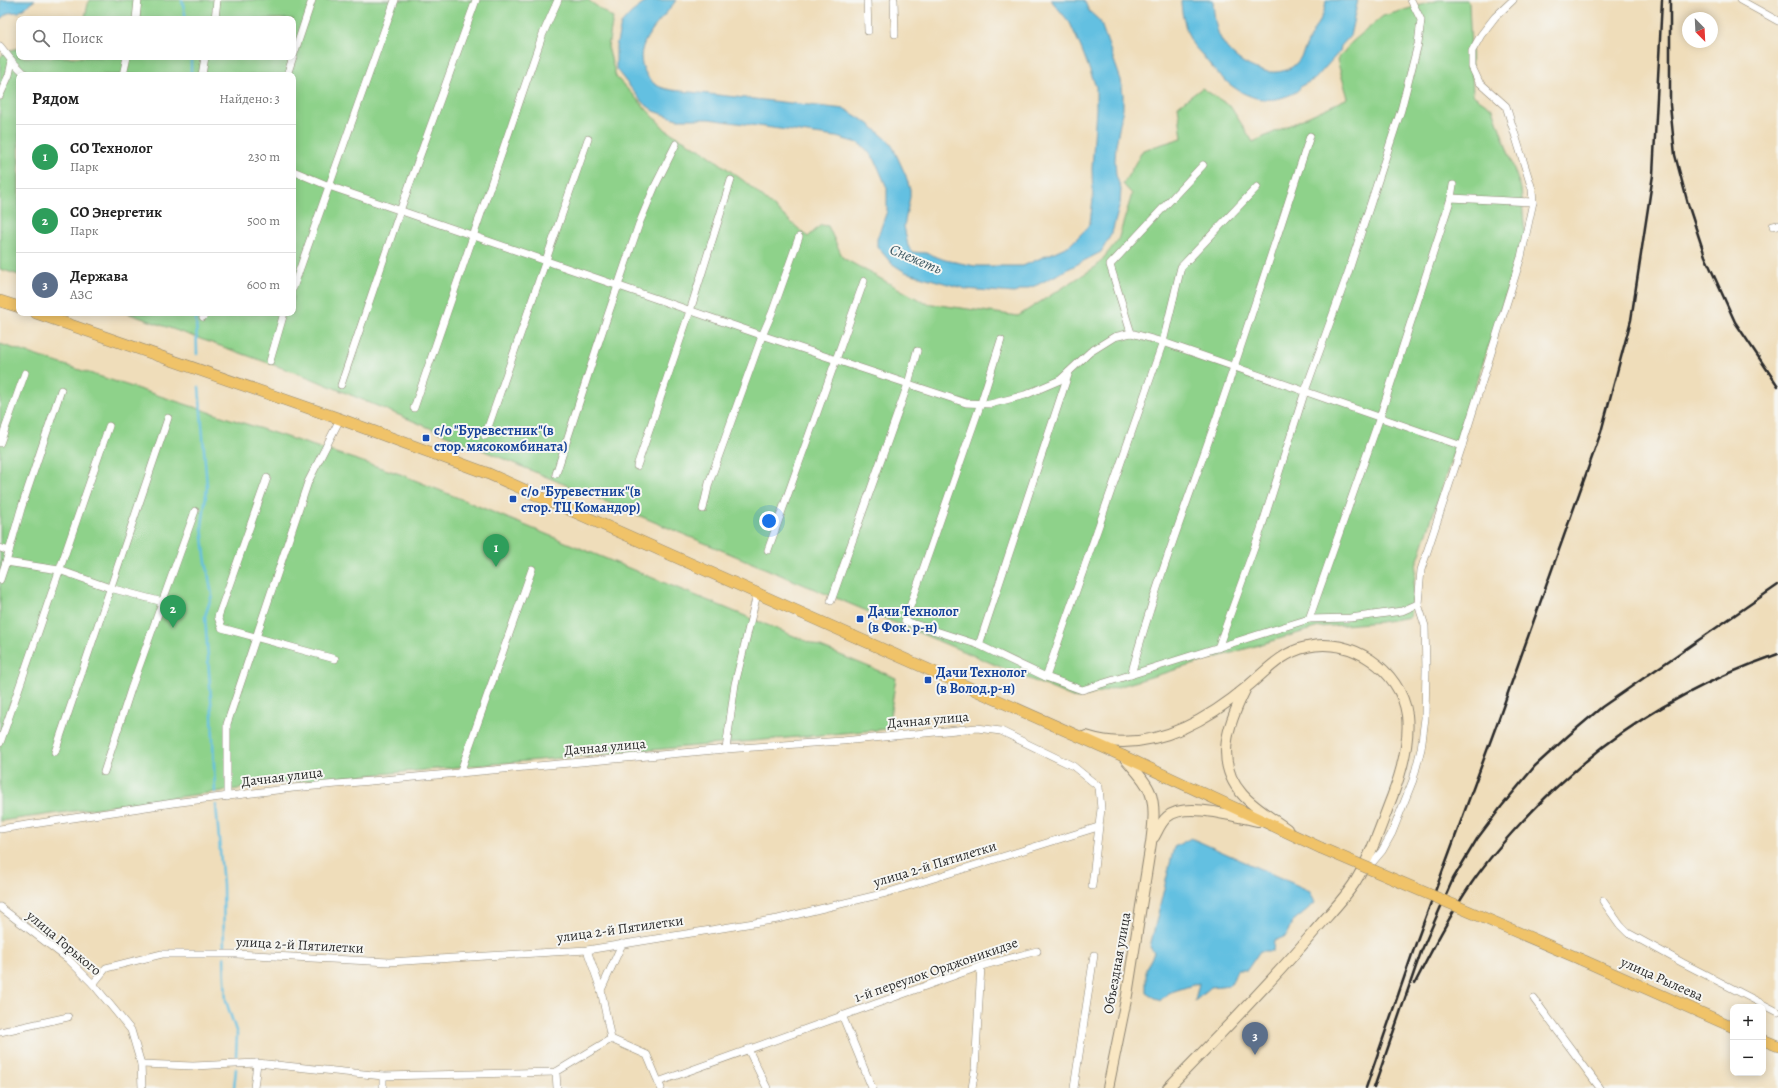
<!DOCTYPE html>
<html lang="ru">
<meta charset="utf-8">
<style>
:root{--surface:#fff;--page:#f2f2f2;--text:#222;--muted:#767676;--line:#e0e0e0;--accent:#2563eb}
body{margin:0;font-family:Alegreya,serif;background:var(--page);color:var(--text)}
.controls{position:absolute;right:12px;bottom:12px;display:grid;overflow:hidden;border-radius:8px;box-shadow:0 2px 10px #0003}
.controls button{width:36px;height:36px;display:grid;place-items:center;padding:0;border:0;border-bottom:1px solid var(--line);background:var(--surface);color:var(--text);font:20px sans-serif}
.compass{position:absolute;left:1682px;top:12px;width:36px;height:36px;border-radius:50%;background:var(--surface);box-shadow:0 2px 10px #0003;rotate:156deg}
.you{position:absolute;left:769px;top:521px;width:14px;height:14px;margin:-10px;border:3px solid #fff;border-radius:50%;background:#1a73e8;box-shadow:0 0 0 6px #1a73e833}
.badge{display:grid;place-items:center;width:26px;height:26px;border-radius:50%;background:var(--accent);color:#fff;font-size:13px;font-weight:700}
.pin{position:absolute;translate:-50% -33px;filter:drop-shadow(0 1px 2px #0008)}
.pin::after{content:'';position:absolute;top:21px;width:14px;height:12px;background:inherit;clip-path:polygon(0 0,100% 0,50% 100%)}
.list{margin:0;padding:0;list-style:none}
h2{display:flex;justify-content:space-between;align-items:center;height:52px;margin:0;padding:0 16px;font-size:17px}
h2 small{font-size:13px;font-weight:400;color:var(--muted)}
.list li{display:grid;grid-template-columns:26px 1fr auto;gap:12px;align-items:center;box-sizing:border-box;height:64px;padding:0 16px;border-top:1px solid var(--line)}
.list b{display:block;font-size:15px;white-space:nowrap}
.list p{margin:0;font-size:13px;white-space:nowrap;color:var(--muted)}
.list em{font-size:13px;font-style:normal;color:var(--muted)}
.icon{flex:none;width:22px;height:22px;fill:none;stroke:currentColor;stroke-width:2;stroke-linecap:round;stroke-linejoin:round}
.map{position:relative;flex:none;width:1778px;height:1088px;overflow:hidden}
.search{position:absolute;background:var(--surface);box-shadow:0 2px 10px #0003;left:16px;top:16px;width:280px;height:44px;display:flex;align-items:center;gap:10px;box-sizing:border-box;padding:0 14px;border-radius:8px;color:var(--muted);font-size:15px}
.panel{position:absolute;background:var(--surface);box-shadow:0 2px 10px #0003;left:16px;top:72px;width:280px;height:244px;border-radius:8px}
.map>svg:first-child{display:block}
.green{fill:#8ed28a;stroke:#5c7e5a}
.water{fill:#63c0e1;stroke:#477686}
.lines{fill:none;stroke-linecap:round;stroke-linejoin:round}
.stream{stroke:#63c0e1;stroke-width:2.5}
.street-casing{stroke:#8d8472;stroke-width:8}
.secondary-casing{stroke:#8d8472;stroke-width:12}
.primary-casing{stroke:#8d8472;stroke-width:12}
.street{stroke:#fff;stroke-width:7}
.secondary{stroke:#f9e7c3;stroke-width:10}
.primary{stroke:#f0c369;stroke-width:11}
.rail{stroke:#2b2b2b;stroke-width:2.5}
.primary-bridge-casing{stroke:#8d8472;stroke-width:12;stroke-linecap:butt}
.primary-bridge{stroke:#f0c369;stroke-width:11}
.transit-dot{fill:#1a4fb4;stroke:#f6f6f2;stroke-width:1.5}
.labels{text-anchor:middle;dominant-baseline:central;stroke-width:4;stroke-linejoin:round;paint-order:stroke}
.transit-label{font-size:14px;font-weight:bold;fill:#164399;stroke:#f6f6f2;text-anchor:start}
.street-label{font-size:14px;fill:#2b2b2b;stroke:#f6f6f2}
.water-label{font-size:15px;font-style:italic;fill:#3c5862;stroke:#f6f6f2}
</style>
<div class="map">
<svg width="1778" height="1088" viewBox="0 0 1778 1088">
<rect width="100%" height="100%" fill="#f6f6f2"/>
<filter id="ink" filterUnits="userSpaceOnUse"><feTurbulence type="fractalNoise" baseFrequency=".025" numOctaves="2"/><feDisplacementMap in="SourceGraphic" scale="8" xChannelSelector="R" yChannelSelector="G"/><feConvolveMatrix kernelMatrix="1 2 1 2 8 2 1 2 1" color-interpolation-filters="sRGB"/></filter>
<filter id="wash" filterUnits="userSpaceOnUse"><feTurbulence type="fractalNoise" baseFrequency=".012" numOctaves="4" result="noise"/><feDisplacementMap in="SourceGraphic" scale="16" xChannelSelector="R" yChannelSelector="G"/><feGaussianBlur stdDeviation="0.9" result="paint"/><feColorMatrix in="noise" values="0 0 0 0 0 0 0 0 0 0 0 0 0 0 0 0 0 1.4 0 .05"/><feComposite in="paint" operator="in"/></filter>
<g filter="url(#wash)">
<rect width="100%" height="100%" fill="#efddba"/>
<g class="green">
<polygon points="89,0 588,0 613,18 608,47 616,77 666,130 706,153 744,181 808,237 821,225 828,226 843,258 925,303 1018,316 1097,266 1118,240 1132,194 1123,184 1143,150 1182,138 1178,106 1202,88 1230,106 1253,142 1348,98 1337,60 1352,42 1383,16 1439,0 1466,0 1469,3 1473,95 1493,109 1521,189 1525,236 1416,566 1410,617 1380,622 1319,627 1077,699 308,377 127,313 293,313 293,75 19,75 19,275 0,269 0,57 7,51 19,48 19,57 293,57 293,19 81,19 85,17"/>
<polygon points="0,344 400,474 896,678 888,729 290,782 0,821"/>
</g>
<g class="water">
<polygon points="0,0 35,0 19,12 8,13 0,19"/>
<path d="M648,0H676C663,21 630,43 645,72C651,84 659,88 672,90L845,109L869,124L891,143L906,176L910,190V197L904,226L908,246L912,252L926,253L945,260L975,266H1023L1070,245L1086,229L1090,222L1093,199L1092,169L1096,109V87L1082,50L1070,23L1051,0H1084L1089,11L1100,21L1121,80L1123,94V108L1116,145L1115,160L1116,175L1121,189L1120,204L1112,233L1101,252L1037,285L1014,293L966,289L905,272L891,263L877,246V239L887,211V188L875,160L865,148L858,143L836,137L709,119H677L654,111L642,102L616,69V47L621,24L631,13Z"/>
<path d="M1181,0H1213C1214,15 1215,31 1224,44C1237,64 1270,81 1292,67C1303,60 1307,41 1314,30C1321,16 1324,17 1326,0H1358L1350,36L1341,46L1340,51L1315,79L1301,86C1299,92 1290,95 1284,97C1250,108 1222,81 1203,56C1199,51 1192,45 1190,39C1185,27 1181,13 1181,0Z"/>
<polygon points="1191,838 1310,891 1315,903 1292,922 1286,936 1274,941 1273,951 1260,951 1247,970 1237,970 1231,985 1211,987 1195,1001 1199,983 1168,993 1160,1001 1146,992 1146,969 1154,953 1150,947 1174,847"/>
</g>
<g class="lines">
<g class="stream">
<polyline points="182,0 186,19"/>
<polyline points="191,57 191,75"/>
<polyline points="196,313 197,354"/>
<polyline points="199,387 207,487 202,526 205,556 212,595 205,616 212,714 215,792"/>
<polyline points="216,805 223,885 224,949"/>
<polyline points="224,957 226,1001 237,1034 236,1056"/>
<polyline points="234,1088 236,1069"/>
</g>
</g>
</g>
<g filter="url(#ink)">
<g class="lines">
<g class="street-casing">
<g id="street">
<polyline points="867,0 868,31"/>
<polyline points="894,0 895,34"/>
<polyline points="1740,0 1778,21"/>
<polyline points="136,19 138,0"/>
<polyline points="215,19 217,0"/>
<polyline points="0,46 12,61 9,75 0,95"/>
<polyline points="12,61 26,75"/>
<polyline points="123,75 127,57"/>
<polyline points="202,75 205,57"/>
<polyline points="287,75 312,0"/>
<polyline points="293,171 329,186 764,336 966,403 990,404 1025,395 1060,380 1090,352 1114,337 1131,333 1163,342 1462,446"/>
<polyline points="1451,198 1533,202"/>
<polyline points="1773,226 1778,225"/>
<polyline points="293,288 395,0"/>
<polyline points="203,317 205,313"/>
<polyline points="1131,333 1110,265 1203,165"/>
<polyline points="1001,340 981,403 905,621 979,645 1046,677 1082,690 1309,619 1350,618 1402,611 1418,604"/>
<polyline points="270,361 284,313"/>
<polyline points="341,385 400,211 476,0"/>
<polyline points="414,408 542,36 558,0"/>
<polyline points="485,436 588,139"/>
<polyline points="0,443 25,373"/>
<polyline points="637,466 690,311 731,180"/>
<polyline points="556,474 597,347 639,224 655,186 676,144"/>
<polyline points="267,478 218,617 222,628 335,659"/>
<polyline points="703,509 709,483 762,336 772,313 799,237"/>
<polyline points="0,548 9,551"/>
<polyline points="768,550 864,281"/>
<polyline points="6,562 59,570 110,588 163,602"/>
<polyline points="0,580 6,562 21,509 61,390"/>
<polyline points="831,601 908,384 917,351"/>
<polyline points="1309,619 1380,417 1451,198 1453,185"/>
<polyline points="979,645 1069,372"/>
<polyline points="1218,648 1261,529 1305,391 1348,273 1401,110 1418,44 1421,20 1411,0"/>
<path d="M1131,675C1154,588 1187,503 1217,417C1249,324 1279,230 1310,136"/>
<polyline points="1046,677 1163,342 1181,267 1257,187"/>
<polyline points="0,743 109,426"/>
<polyline points="726,749 735,684 757,594"/>
<polyline points="55,752 168,418"/>
<polyline points="104,772 131,689 195,511"/>
<polyline points="460,773 532,569"/>
<polyline points="227,797 227,724 308,482 340,419"/>
<polyline points="0,829 173,803 293,788 726,749 842,741 977,728 1001,731 1073,766 1099,787 1101,809 1092,886"/>
<polyline points="1366,870 1382,851 1392,833 1413,780 1421,749 1425,718 1426,670 1425,626 1418,604 1421,570 1462,446 1521,257 1533,202 1532,189 1506,106 1479,82 1472,67 1472,51 1481,35 1495,17 1513,0"/>
<polyline points="1603,901 1620,925 1628,933 1683,963 1778,1012"/>
<polyline points="0,907 68,959 93,984 131,1030 141,1064 142,1088"/>
<polyline points="587,950 601,990 611,1039"/>
<polyline points="93,984 106,968 162,954 236,954 389,962 587,950 778,919 886,893 1098,827"/>
<polyline points="601,990 622,944"/>
<polyline points="1534,999 1600,1088"/>
<polyline points="842,1015 872,1088"/>
<polyline points="0,1032 68,1017"/>
<polyline points="748,1049 767,1088"/>
<polyline points="141,1064 193,1066 257,1063 383,1076 556,1072 611,1039 647,1055 661,1088"/>
<polyline points="556,1072 557,1088"/>
<polyline points="383,1076 383,1088"/>
<polyline points="658,1082 981,966 1037,951"/>
<polyline points="254,1088 257,1063"/>
<polyline points="972,1088 975,1070 981,966"/>
<polyline points="1074,1088 1094,955"/>
</g>
</g>
<g class="secondary-casing">
<g id="secondary">
<path d="M1245,690C1228,724 1214,762 1242,794C1254,808 1272,818 1287,829"/>
<path d="M1086,736C1145,755 1203,724 1248,686C1266,671 1282,652 1307,647C1350,636 1401,670 1407,715C1410,743 1402,771 1392,797C1381,825 1371,856 1355,882C1343,901 1326,917 1312,934C1266,988 1217,1037 1168,1088"/>
<path d="M1154,837C1158,830 1161,822 1167,817C1185,801 1236,817 1258,821"/>
<path d="M1108,1088L1127,995L1151,843C1153,827 1156,807 1150,792C1145,779 1132,767 1123,756"/>
</g>
</g>
<g class="primary-casing">
<g id="primary">
<polyline points="0,301 19,307"/>
<polyline points="36,313 340,419 489,474 1123,756 1321,848"/>
<polyline points="1580,959 1733,1027"/>
<polyline points="1763,1040 1778,1046"/>
</g>
</g>
<use href="#street" class="street"/>
<use href="#secondary" class="secondary"/>
<use href="#primary" class="primary"/>
<g class="rail">
<polyline points="1670,0 1670,105 1675,155 1688,204 1705,256 1735,322 1778,386"/>
<path d="M1415,983C1432,950 1450,915 1471,884C1493,852 1519,824 1546,797C1564,780 1583,763 1603,747C1655,707 1716,676 1778,654"/>
<polyline points="1366,1088 1416,943 1499,718 1601,432 1631,320 1653,175 1662,0"/>
<polyline points="1374,1088 1421,952 1453,879 1477,839 1501,807 1535,766 1569,735 1602,707 1778,585"/>
</g>
<g class="primary-bridge-casing">
<polyline id="primary-bridge" points="1321,848 1580,959"/>
</g>
<use href="#primary-bridge" class="primary-bridge"/>
</g>
</g>
<g class="transit-dot">
<rect x="422" y="434" width="8" height="8" rx="2"/>
<rect x="509" y="495" width="8" height="8" rx="2"/>
<rect x="856" y="615" width="8" height="8" rx="2"/>
<rect x="924" y="676" width="8" height="8" rx="2"/>
</g>
<g class="labels">
<g class="transit-label">
<text x="434" y="430">с/о "Буревестник"(в<tspan x="434" dy="16">стор. мясокомбината)</tspan></text>
<text x="521" y="491">с/о "Буревестник"(в<tspan x="521" dy="16">стор. ТЦ Командор)</tspan></text>
<text x="868" y="611">Дачи Технолог<tspan x="868" dy="16">(в Фок. р-н)</tspan></text>
<text x="936" y="672">Дачи Технолог<tspan x="936" dy="16">(в Волод.р-н)</tspan></text>
</g>
<g class="street-label">
<text transform="translate(928 720) rotate(-5)">Дачная улица</text>
<text transform="translate(605 747) rotate(-5)">Дачная улица</text>
<text transform="translate(282 777) rotate(-7)">Дачная улица</text>
<text transform="translate(935 864) rotate(-17)">улица 2-й Пятилетки</text>
<text transform="translate(620 929) rotate(-8)">улица 2-й Пятилетки</text>
<text transform="translate(64 943) rotate(40)">улица Горького</text>
<text transform="translate(300 945) rotate(3)">улица 2-й Пятилетки</text>
<text transform="translate(1117 963) rotate(-80)">Объездная улица</text>
<text transform="translate(936 970) rotate(-19)">1-й переулок Орджоникидзе</text>
<text transform="translate(1662 979) rotate(24)">улица Рылеева</text>
</g>
<g class="water-label">
<text transform="translate(916 259) rotate(23)">Снежеть</text>
</g>
</g>
</svg>
<div class="controls">
<button>+</button>
<button>−</button>
</div>
<svg class="compass" viewBox="-18 -18 36 36"><path d="M0-13l5 13h-10z" fill="#e53935"/><path d="M0 13l5-13h-10z" fill="#767676"/></svg>
<div class="you"></div>
<div class="pin badge" style="left:496px;top:567px;background:#2e9e5b">1</div>
<div class="pin badge" style="left:173px;top:628px;background:#2e9e5b">2</div>
<div class="pin badge" style="left:1255px;top:1055px;background:#5c6f8a">3</div>
<div class="search"><svg class="icon" aria-label="search" viewBox="0 0 24 24"><circle cx="10" cy="10" r="6"/><path d="M15 15l6 6"/></svg>Поиск</div>
<section class="panel">
<h2>Рядом<small>Найдено: 3</small></h2>
<ul class="list">
<li><span class="badge" style="background:#2e9e5b">1</span><div><b>СО Технолог</b><p>Парк</p></div><em>230 m</em></li>
<li><span class="badge" style="background:#2e9e5b">2</span><div><b>СО Энергетик</b><p>Парк</p></div><em>500 m</em></li>
<li><span class="badge" style="background:#5c6f8a">3</span><div><b>Держава</b><p>АЗС</p></div><em>600 m</em></li>
</ul>
</section>
</div>
